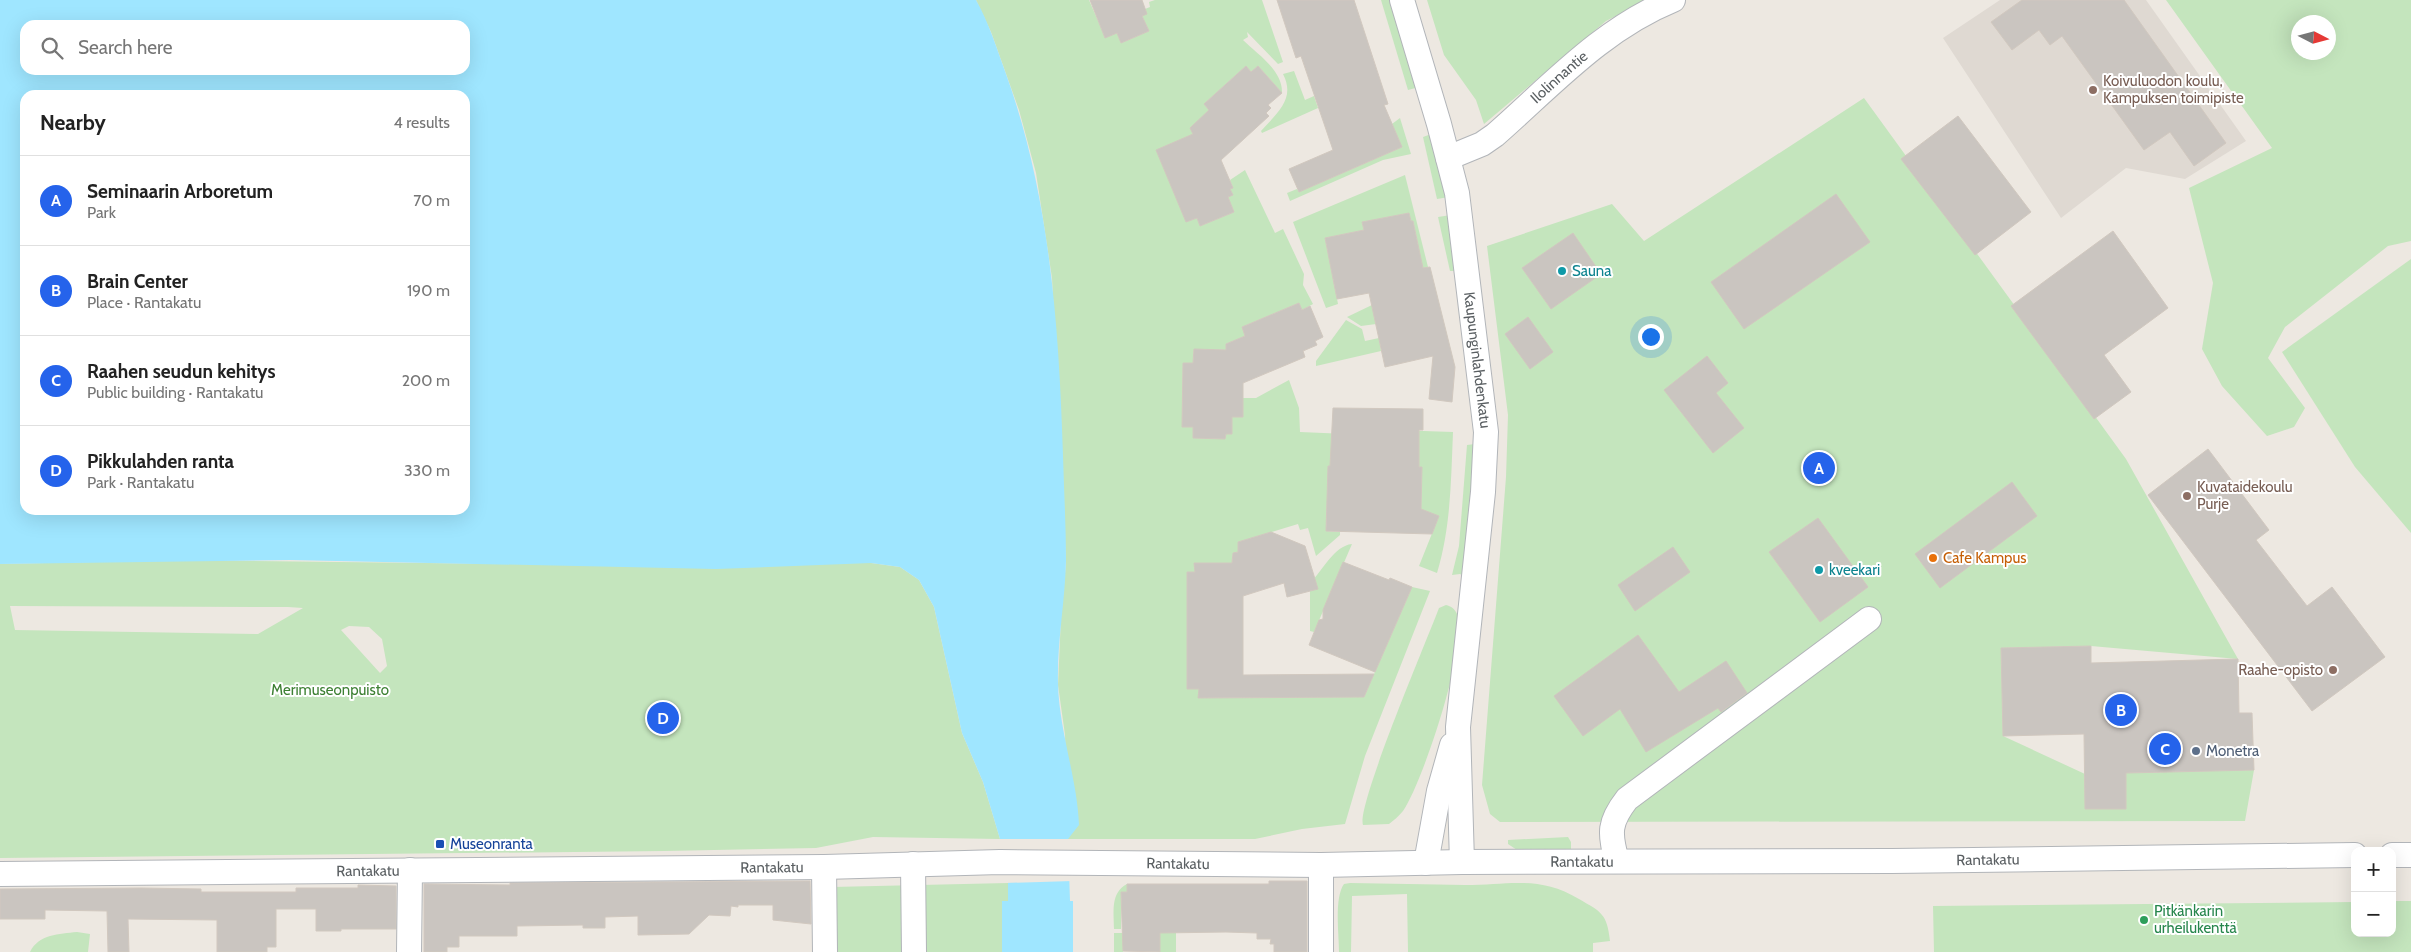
<!DOCTYPE html>
<meta charset="utf-8">
<style>
:root{--surface:#fff;--page:#f2f2f2;--text:#222;--muted:#767676;--line:#e0e0e0;--accent:#2563eb}
body{margin:0;font-family:Cabin,sans-serif;background:var(--page);color:var(--text)}
.controls{position:absolute;right:15px;bottom:15px;display:grid;overflow:hidden;border-radius:10px;box-shadow:0 5px 20px #0002}
.controls button{width:45px;height:45px;display:grid;place-items:center;padding:0;border:0;border-bottom:1px solid var(--line);background:var(--surface);color:var(--text);font:25px sans-serif}
.compass{position:absolute;left:2291px;top:15px;width:45px;height:45px;border-radius:50%;background:var(--surface);box-shadow:0 5px 20px #0002;rotate:96deg}
.you{position:absolute;left:1650px;top:336px;width:18px;height:18px;margin:-12px;border:4px solid #fff;border-radius:50%;background:#1a73e8;box-shadow:0 0 0 8px #1a73e833}
.badge{display:grid;place-items:center;width:32px;height:32px;border-radius:50%;background:var(--accent);color:#fff;font-size:16px;font-weight:700}
.pin{position:absolute;translate:-50% -50%;border:2px solid #fff;box-shadow:0 1px 5px #0006}
.list{margin:0;padding:0;list-style:none}
h2{display:flex;justify-content:space-between;align-items:center;height:65px;margin:0;padding:0 20px;font-size:21px}
h2 small{font-size:16px;font-weight:400;color:var(--muted)}
.list li{display:grid;grid-template-columns:32px 1fr auto;gap:15px;align-items:center;box-sizing:border-box;height:90px;padding:0 20px;border-top:1px solid var(--line)}
.list b{display:block;font-size:19px;white-space:nowrap}
.list p{margin:0;font-size:16px;white-space:nowrap;color:var(--muted)}
.list em{font-size:16px;font-style:normal;color:var(--muted)}
.icon{flex:none;width:28px;height:28px;fill:none;stroke:currentColor;stroke-width:2;stroke-linecap:round;stroke-linejoin:round}
.map{position:relative;flex:none;width:2411px;height:952px;overflow:hidden}
.search{position:absolute;background:var(--surface);box-shadow:0 5px 20px #0002;left:20px;top:20px;width:450px;height:55px;display:flex;align-items:center;gap:12px;box-sizing:border-box;padding:0 18px;border-radius:15px;color:var(--muted);font-size:19px}
.panel{position:absolute;background:var(--surface);box-shadow:0 5px 20px #0002;left:20px;top:90px;width:450px;height:425px;border-radius:15px}
.map>svg:first-child{display:block}
.education{fill:#dfd9d2}
.green{fill:#c4e5bd;fill-rule:evenodd}
.water{fill:#9fe6ff;fill-rule:evenodd}
.pier{fill:#ede8e1}
.building{fill:#cac5c0;stroke:#d1c8bf}
.lines{fill:none;stroke-linecap:round;stroke-linejoin:round}
.minor-casing{stroke:#b2b5b9;stroke-width:26}
.minor{stroke:#fff;stroke-width:24}
.education-dot{fill:#8d6e63;stroke:#fff;stroke-width:2}
.culture-dot{fill:#0f9aa8;stroke:#fff;stroke-width:2}
.food-dot{fill:#e8710a;stroke:#fff;stroke-width:2}
.service-dot{fill:#5c6f8a;stroke:#fff;stroke-width:2}
.transit-dot{fill:#1a4fb4;stroke:#fff;stroke-width:2}
.leisure-dot{fill:#2e9e5b;stroke:#fff;stroke-width:2}
.labels{text-anchor:middle;dominant-baseline:central;stroke-width:4;stroke-linejoin:round;paint-order:stroke}
.street-label{font-size:15px;fill:#5a5f62;stroke:#fff}
.education-label{font-size:15px;fill:#785e54;stroke:#fff;text-anchor:start}
.culture-label{font-size:15px;fill:#0d838f;stroke:#fff;text-anchor:start}
.food-label{font-size:15px;fill:#c56008;stroke:#fff;text-anchor:start}
.park-label{font-size:15px;fill:#3d8033;stroke:#fff}
.service-label{font-size:15px;fill:#4e5e75;stroke:#fff;text-anchor:start}
.transit-label{font-size:15px;fill:#164399;stroke:#fff;text-anchor:start}
.leisure-label{font-size:15px;fill:#27864d;stroke:#fff;text-anchor:start}
</style>
<div class="map">
<svg width="2411" height="952" viewBox="0 0 2411 952">
<rect width="100%" height="100%" fill="#ede8e1"/>
<polygon class="education" points="2000,0 2146,0 2246,141 2185,179 2126,168 2061,218 1943,38"/>
<g class="green">
<path d="M976,0H1089L1105,37L1117,33L1121,43L1149,31L1142,16L1145,9L1150,7L1149,2L1155,0H1262L1283,62L1278,64L1247,32L1248,37L1243,40C1257,54 1283,70 1282,93L1258,66L1251,72L1246,66L1204,104L1209,110L1193,135L1186,222L1197,218L1200,226L1234,212L1228,197L1233,195L1230,189L1233,188L1230,180L1245,170L1275,233L1283,229L1304,274L1303,285L1313,304L1302,310L1299,303L1242,327L1245,336L1226,344V350L1194,349L1193,363H1183L1182,427H1193V438L1225,439L1226,434H1232V417H1243V398H1256L1289,380L1299,408L1300,432L1394,436V430L1453,432C1451,479 1451,527 1437,573L1419,566L1439,516L1421,511L1422,467L1328,466V487L1335,503H1327L1326,531L1340,532V535L1316,556L1308,528L1300,530L1298,524L1238,542V552L1233,553L1232,563H1195V572L1187,573V689H1199V698L1364,697L1412,587L1430,591L1365,756L1345,824L1302,829L1255,839H1068L1065,735L1058,685L1061,616L1066,563L1052,278L1036,173L1019,110L991,32Z"/>
<polygon points="1381,0 1393,0 1419,87 1408,90"/>
<polygon points="1427,0 1647,0 1606,21 1484,124 1476,100 1444,55"/>
<path d="M2166,0H2411V241L2388,246L2285,327L2268,358L2305,408L2294,427L2267,436L2222,386L2202,349L2213,283L2189,188L2272,148ZM2328,22V52H2298V22Z"/>
<path d="M1294,71L1305,100L1314,96L1318,108L1262,133L1261,131C1277,113 1296,99 1283,74Z"/>
<polygon points="1864,98 2126,459 2238,659 2091,646 2001,648 2003,736 2085,774 2254,770 2245,821 1500,822 1490,814 1482,785 1506,477 1508,415 1487,246 1612,204 1644,241"/>
<polygon points="1400,118 1411,154 1383,160 1290,201 1287,193 1297,189 1299,192 1402,147 1392,124"/>
<polygon points="1434,133 1449,197 1437,199 1423,137"/>
<polygon points="1405,175 1428,267 1420,269 1412,246 1418,244 1413,221 1411,221 1409,213 1362,222 1364,230 1325,238 1328,253 1338,251 1350,274 1333,278 1338,304 1326,308 1293,222"/>
<polygon points="1451,215 1458,271 1450,271 1438,217"/>
<polygon points="2411,259 2411,533 2355,467 2282,352"/>
<polygon points="1372,305 1376,324 1361,326 1347,317"/>
<polygon points="1346,320 1362,329 1365,341 1379,338 1381,351 1316,366 1316,361"/>
<polygon points="1475,444 1465,577 1460,574 1452,575 1459,546 1467,445"/>
<path d="M1352,544L1314,632L1310,631V591L1313,590L1311,582C1323,570 1334,546 1352,544Z"/>
<path d="M181,560L508,564L871,563L900,567L919,580L934,607L962,733L983,782L1000,839L873,837L816,848L664,851L0,858V564ZM10,606L288,607L303,608L258,634L15,630ZM349,626L369,627L382,639L387,666L380,673L341,630Z"/>
<path d="M1446,605C1451,606 1455,609 1457,614C1469,644 1422,784 1403,811C1399,816 1394,820 1389,824L1363,825C1356,806 1428,638 1439,608Z"/>
<polygon points="1568,837 1571,842 1571,852 1520,852 1508,844 1508,840"/>
<polygon points="1008,883 1008,901 1002,901 1002,952 834,952 832,887"/>
<path d="M1350,883C1389,884 1427,884 1465,885C1509,885 1539,875 1579,899C1601,912 1607,913 1610,941L1593,943V952H1408L1407,894L1352,896L1351,952H1339C1339,934 1334,898 1344,884Z"/>
<path d="M1127,884V892L1121,893V929H1114C1114,912 1110,893 1127,884Z"/>
<polygon points="2392,901 2411,901 2411,952 1934,952 1933,906 2355,902 2355,933 2392,933"/>
<polygon points="1160,918 1176,928 1176,952 1160,952"/>
<path d="M77,932L90,934L88,952H30C39,934 59,934 77,932Z"/>
<rect x="1114" y="933" width="9" height="19"/>
</g>
<path class="water" d="M0,0H976C989,23 997,49 1006,74C1050,196 1059,327 1063,456C1064,491 1066,526 1066,561C1065,602 1057,642 1058,683C1059,731 1077,777 1079,825L1068,839L1070,901H1073V952H1002V901H1008V857L1000,856V839L983,782L962,733L934,607L919,580L900,567L871,563L716,569L290,560L0,564ZM25,25H465V70H25ZM25,95H465V510H25Z"/>
<polygon class="pier" points="1000,839 1071,839 1073,881 1005,883 1005,859 1000,858"/>
<g class="building">
<polygon points="1090,0 1142,0 1147,14 1142,16 1149,31 1121,43 1117,33 1105,38"/>
<polygon points="1277,0 1354,0 1388,104 1384,105 1402,147 1299,192 1289,169 1333,150 1301,56 1296,58"/>
<polygon points="2022,0 2124,0 2226,143 2194,166 2170,132 2144,150 2062,36 2050,45 2039,30 2012,50 1991,22"/>
<polygon points="1246,66 1251,72 1258,66 1282,93 1268,105 1271,108 1266,113 1269,116 1221,160 1233,188 1230,189 1233,195 1228,197 1234,212 1200,226 1197,218 1186,222 1156,150 1193,134 1190,128 1209,110 1204,104"/>
<polygon points="1958,116 2031,212 1975,255 1901,159"/>
<polygon points="1836,194 1870,242 1744,329 1711,282"/>
<polygon points="1409,213 1411,221 1413,221 1423,268 1430,267 1455,367 1452,402 1429,399 1433,356 1385,367 1369,293 1337,299 1325,238 1364,230 1362,222"/>
<polygon points="2113,231 2168,308 2104,355 2131,392 2094,419 2011,306"/>
<polygon points="1573,233 1601,274 1551,309 1522,268"/>
<polygon points="1299,303 1302,310 1310,306 1323,337 1315,341 1317,345 1303,351 1305,357 1243,383 1243,417 1232,417 1232,434 1226,434 1225,439 1193,438 1193,427 1182,427 1183,363 1193,363 1194,349 1226,350 1226,344 1245,336 1242,327"/>
<polygon points="1528,317 1553,352 1530,369 1505,334"/>
<polygon points="1707,356 1728,383 1716,393 1744,428 1713,453 1664,390"/>
<polygon points="1333,408 1423,409 1423,430 1419,430 1419,467 1422,467 1421,509 1439,516 1432,534 1326,531 1328,466 1330,466"/>
<polygon points="2208,449 2269,530 2256,540 2307,606 2332,587 2385,657 2312,711 2148,495"/>
<polygon points="2012,482 2037,516 1940,588 1915,554"/>
<polygon points="1818,518 1868,587 1820,622 1769,552"/>
<polygon points="1271,532 1305,546 1318,589 1287,597 1284,583 1243,596 1243,675 1374,674 1364,697 1198,698 1199,689 1187,689 1187,572 1195,572 1194,563 1232,563 1233,553 1238,552 1238,542"/>
<polygon points="1673,547 1690,572 1635,611 1618,585"/>
<polygon points="1343,562 1389,580 1390,578 1412,587 1375,672 1309,645 1319,620 1323,619 1323,610"/>
<polygon points="1638,635 1679,692 1726,661 1747,693 1721,712 1718,708 1646,752 1620,709 1583,736 1554,696"/>
<polygon points="2091,646 2091,663 2238,659 2239,713 2252,713 2254,770 2126,773 2126,809 2085,809 2084,734 2003,736 2001,648"/>
<polygon points="810,881 811,924 773,920 773,905 738,905 738,907 731,906 730,916 709,915 689,934 638,935 638,916 605,917 605,928 583,928 583,925 517,926 517,936 459,936 459,947 447,947 447,952 424,952 424,884 510,885 510,883"/>
<polygon points="1269,881 1307,881 1307,952 1274,952 1274,944 1270,944 1271,939 1257,939 1257,933 1226,932 1160,933 1160,952 1123,951 1121,892 1127,892 1127,884 1269,884"/>
<polygon points="358,885 396,886 396,929 341,929 341,931 316,931 316,909 276,909 276,947 267,947 267,952 217,952 217,920 128,919 129,952 108,952 107,911 45,910 45,919 0,919 0,889 141,888 201,889 201,892 296,892 296,888 358,888"/>
</g>
<g class="lines">
<g class="minor-casing">
<g id="minor">
<path id="s1" d="M1402,0L1439,124L1457,193L1486,432L1483,492L1458,727L1462,862"/>
<path id="s2" d="M1448,158L1482,144L1495,135C1552,85 1602,29 1673,0"/>
<polyline points="2392,855 2411,855"/>
<path d="M1617,861C1609,833 1609,822 1627,799L1869,619"/>
<polyline points="1426,863 1439,791 1452,745"/>
<polyline points="913,864 914,952"/>
<polyline points="824,867 825,952"/>
<path id="s3" d="M0,874L824,867L1000,862L1321,865L1462,862L1892,861L2355,855"/>
<polyline points="409,952 410,870"/>
<polyline points="1321,952 1321,865"/>
</g>
</g>
<use href="#minor" class="minor"/>
</g>
<g class="education-dot">
<circle cx="2093" cy="90" r="5"/>
<circle cx="2187" cy="496" r="5"/>
<circle cx="2333" cy="670" r="5"/>
</g>
<g class="culture-dot">
<circle cx="1562" cy="271" r="5"/>
<circle cx="1819" cy="570" r="5"/>
</g>
<circle class="food-dot" cx="1933" cy="558" r="5"/>
<circle class="service-dot" cx="2196" cy="751" r="5"/>
<rect class="transit-dot" x="435" y="839" width="10" height="10" rx="2.5"/>
<circle class="leisure-dot" cx="2144" cy="920" r="5"/>
<g class="labels">
<g class="street-label">
<text stroke="none"><textPath href="#s2" startOffset="139">Ilolinnantie</textPath></text>
<text stroke="none"><textPath href="#s1" startOffset="369">Kaupunginlahdenkatu</textPath></text>
<text stroke="none"><textPath href="#s3" startOffset="1988">Rantakatu</textPath></text>
<text stroke="none"><textPath href="#s3" startOffset="1582">Rantakatu</textPath></text>
<text stroke="none"><textPath href="#s3" startOffset="1178">Rantakatu</textPath></text>
<text stroke="none"><textPath href="#s3" startOffset="772">Rantakatu</textPath></text>
<text stroke="none"><textPath href="#s3" startOffset="368">Rantakatu</textPath></text>
</g>
<g class="education-label">
<text x="2103" y="81">Koivuluodon koulu,<tspan x="2103" dy="17">Kampuksen toimipiste</tspan></text>
<text x="2197" y="487">Kuvataidekoulu<tspan x="2197" dy="17">Purje</tspan></text>
<text x="2323" y="670" text-anchor="end">Raahe-opisto</text>
</g>
<g class="culture-label">
<text x="1572" y="271">Sauna</text>
<text x="1829" y="570">kveekari</text>
</g>
<g class="food-label">
<text x="1943" y="558">Cafe Kampus</text>
</g>
<g class="park-label">
<text x="330" y="690">Merimuseonpuisto</text>
</g>
<g class="service-label">
<text x="2206" y="751">Monetra</text>
</g>
<g class="transit-label">
<text x="450" y="844">Museonranta</text>
</g>
<g class="leisure-label">
<text x="2154" y="911">Pitkänkarin<tspan x="2154" dy="17">urheilukenttä</tspan></text>
</g>
</g>
</svg>
<div class="controls">
<button>+</button>
<button>−</button>
</div>
<svg class="compass" viewBox="-18 -18 36 36"><path d="M0-13l5 13h-10z" fill="#e53935"/><path d="M0 13l5-13h-10z" fill="#767676"/></svg>
<div class="you"></div>
<div class="pin badge" style="left:1819px;top:468px">A</div>
<div class="pin badge" style="left:2121px;top:710px">B</div>
<div class="pin badge" style="left:2165px;top:749px">C</div>
<div class="pin badge" style="left:663px;top:718px">D</div>
<div class="search"><svg class="icon" aria-label="search" viewBox="0 0 24 24"><circle cx="10" cy="10" r="6"/><path d="M15 15l6 6"/></svg>Search here</div>
<section class="panel">
<h2>Nearby<small>4 results</small></h2>
<ul class="list">
<li><span class="badge">A</span><div><b>Seminaarin Arboretum</b><p>Park</p></div><em>70 m</em></li>
<li><span class="badge">B</span><div><b>Brain Center</b><p>Place · Rantakatu</p></div><em>190 m</em></li>
<li><span class="badge">C</span><div><b>Raahen seudun kehitys</b><p>Public building · Rantakatu</p></div><em>200 m</em></li>
<li><span class="badge">D</span><div><b>Pikkulahden ranta</b><p>Park · Rantakatu</p></div><em>330 m</em></li>
</ul>
</section>
</div>
